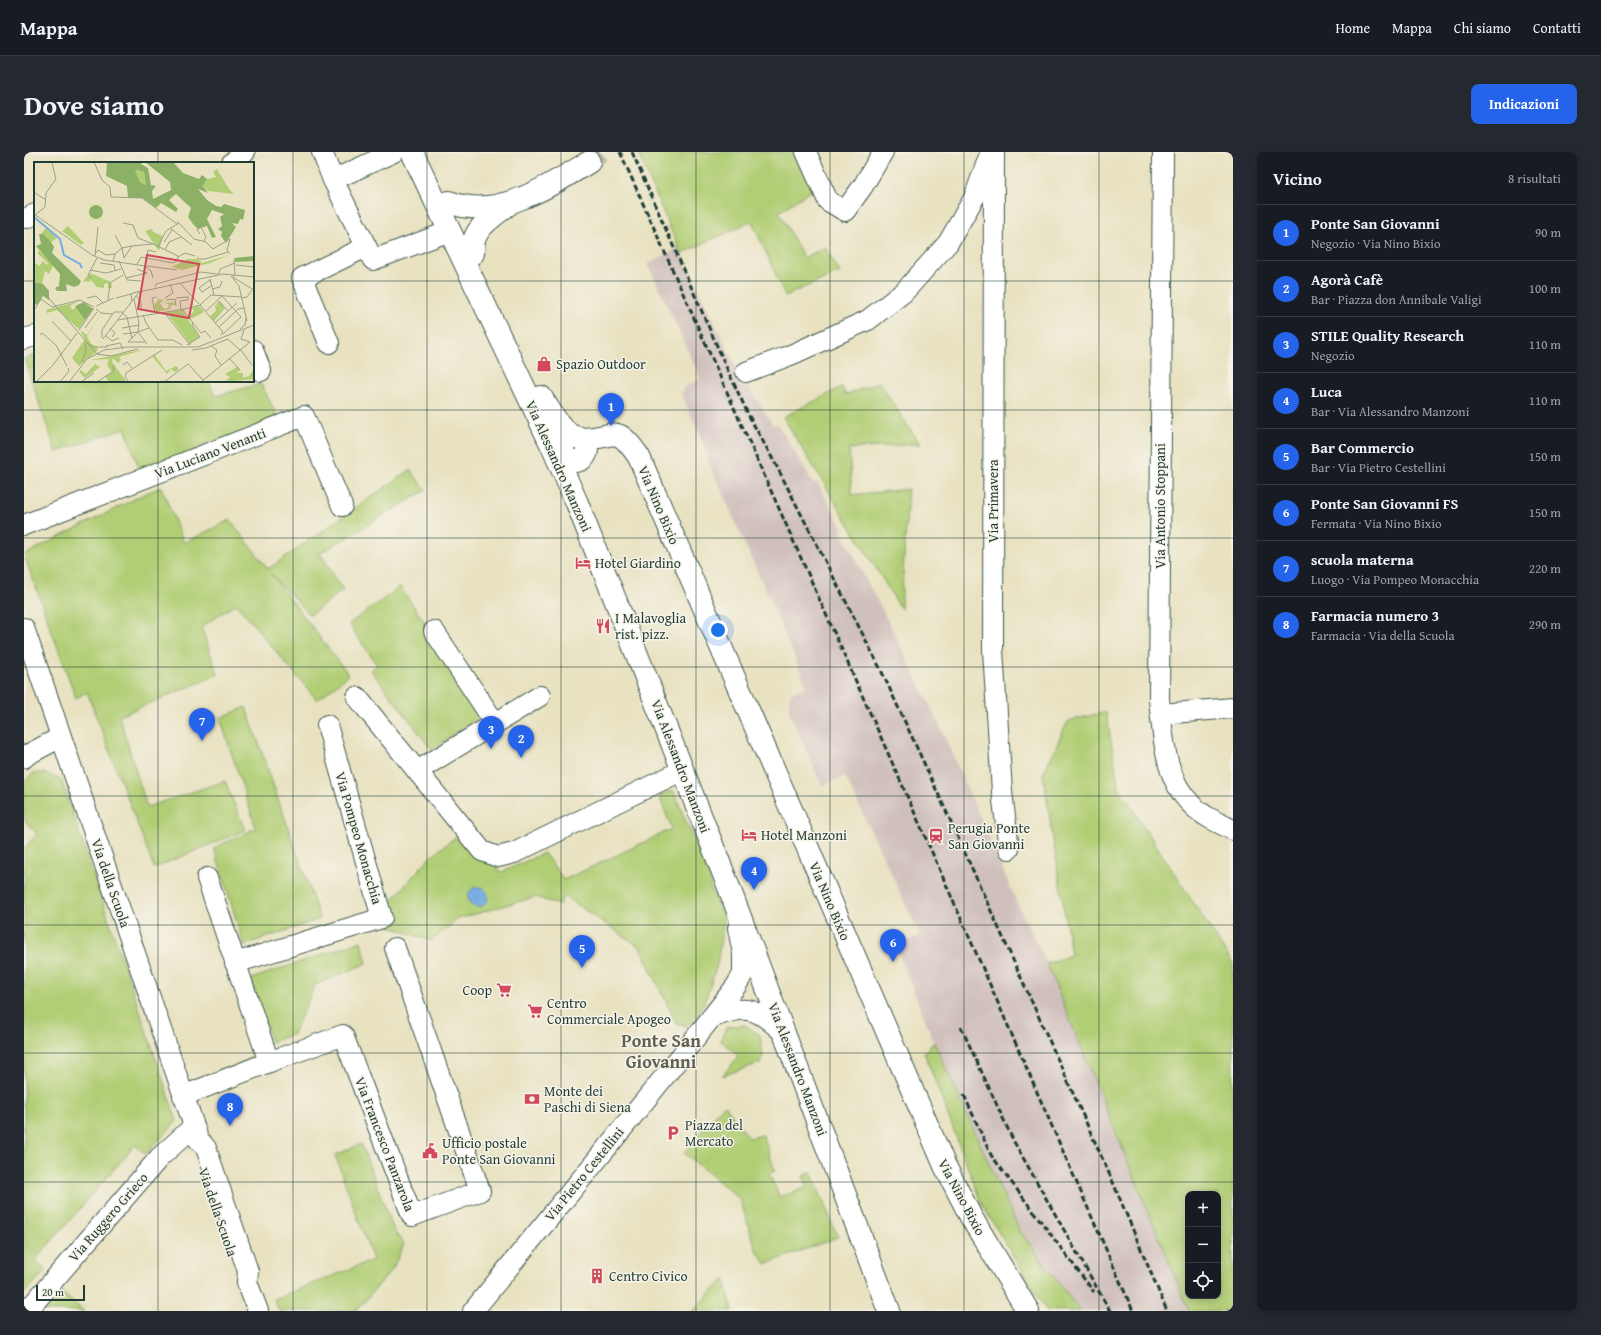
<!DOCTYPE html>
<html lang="it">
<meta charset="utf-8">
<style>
:root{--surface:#171b24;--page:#242831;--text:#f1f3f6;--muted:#9ea1a6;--line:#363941;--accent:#2563eb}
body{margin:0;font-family:"Gentium Book Plus",serif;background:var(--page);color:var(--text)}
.controls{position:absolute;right:12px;bottom:12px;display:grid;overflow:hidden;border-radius:8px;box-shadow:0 2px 10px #0003}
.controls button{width:36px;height:36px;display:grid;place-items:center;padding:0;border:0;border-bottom:1px solid var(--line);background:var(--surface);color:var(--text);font:20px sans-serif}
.scale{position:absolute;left:12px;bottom:10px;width:49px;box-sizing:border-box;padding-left:4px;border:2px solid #1f3d34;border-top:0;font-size:11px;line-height:14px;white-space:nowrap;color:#1f3d34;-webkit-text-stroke:3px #f7f3e8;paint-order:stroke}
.you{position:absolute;left:694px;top:478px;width:14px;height:14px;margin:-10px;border:3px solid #fff;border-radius:50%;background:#1a73e8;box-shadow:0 0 0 6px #1a73e833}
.badge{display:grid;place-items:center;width:26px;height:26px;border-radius:50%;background:var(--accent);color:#fff;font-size:13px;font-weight:700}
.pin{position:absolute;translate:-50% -33px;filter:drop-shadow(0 1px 2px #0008)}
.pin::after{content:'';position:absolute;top:21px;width:14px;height:12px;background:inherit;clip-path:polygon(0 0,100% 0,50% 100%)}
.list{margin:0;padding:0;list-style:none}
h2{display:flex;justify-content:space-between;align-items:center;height:52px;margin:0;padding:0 16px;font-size:17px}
h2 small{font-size:13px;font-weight:400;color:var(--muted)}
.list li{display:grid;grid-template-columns:26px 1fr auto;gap:12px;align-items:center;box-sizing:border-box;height:56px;padding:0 16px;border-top:1px solid var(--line)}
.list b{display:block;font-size:15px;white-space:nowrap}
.list p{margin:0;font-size:13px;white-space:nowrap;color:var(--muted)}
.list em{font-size:13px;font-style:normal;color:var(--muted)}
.icon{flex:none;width:22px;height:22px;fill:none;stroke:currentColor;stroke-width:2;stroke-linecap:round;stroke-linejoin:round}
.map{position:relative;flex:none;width:1209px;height:1159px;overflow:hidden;border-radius:8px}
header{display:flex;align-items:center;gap:24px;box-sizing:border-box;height:56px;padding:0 20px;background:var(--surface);border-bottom:1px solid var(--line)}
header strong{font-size:19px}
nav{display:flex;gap:22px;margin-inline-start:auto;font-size:14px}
.intro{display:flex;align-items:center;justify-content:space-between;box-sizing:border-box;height:96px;padding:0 24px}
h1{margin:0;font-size:28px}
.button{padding:10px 18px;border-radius:8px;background:var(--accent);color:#fff;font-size:14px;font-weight:700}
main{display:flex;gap:24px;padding:0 24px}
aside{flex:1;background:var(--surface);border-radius:8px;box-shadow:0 2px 10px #0003}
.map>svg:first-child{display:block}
.industrial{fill:#d0c0bc;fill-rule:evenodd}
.green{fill:#b1ce74;stroke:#688654;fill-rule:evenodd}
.water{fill:#77abe4;stroke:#4b748c}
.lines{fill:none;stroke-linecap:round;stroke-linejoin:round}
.tertiary-tunnel{stroke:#c0c1a5;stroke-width:22;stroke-dasharray:22 11;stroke-linecap:butt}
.minor-casing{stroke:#3d5649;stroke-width:22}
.tertiary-casing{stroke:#3d5649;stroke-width:24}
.secondary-casing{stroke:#3d5649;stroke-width:24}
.minor{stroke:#fff;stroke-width:20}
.tertiary{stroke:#fff;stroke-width:22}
.secondary{stroke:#fff;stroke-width:22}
.rail{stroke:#1f3d34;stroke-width:3;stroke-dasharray:6 3;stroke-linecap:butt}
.grid{fill:none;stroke:#1f3d34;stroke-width:1;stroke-opacity:0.55}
.labels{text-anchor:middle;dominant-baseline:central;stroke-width:3;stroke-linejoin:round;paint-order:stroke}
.poi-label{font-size:14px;fill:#1f3d34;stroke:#f7f3e8;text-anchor:start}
.street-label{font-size:14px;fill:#1f3d34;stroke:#f7f3e8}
.district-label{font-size:18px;font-weight:bold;fill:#5d6052;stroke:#f7f3e8}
.inset-river{fill:none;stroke:#77abe4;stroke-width:2}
.inset-road{fill:none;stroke:#98a089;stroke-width:1}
.view{fill:#d1495b;fill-opacity:0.15;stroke:#d1495b;stroke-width:2}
.inset-edge{fill:none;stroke:#1f3d34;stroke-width:2}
</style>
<header>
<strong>Mappa</strong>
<nav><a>Home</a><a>Mappa</a><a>Chi siamo</a><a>Contatti</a></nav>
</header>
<div class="intro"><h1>Dove siamo</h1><a class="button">Indicazioni</a></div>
<main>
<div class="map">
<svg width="1209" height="1159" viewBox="0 0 1209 1159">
<rect width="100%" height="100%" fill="#f7f3e8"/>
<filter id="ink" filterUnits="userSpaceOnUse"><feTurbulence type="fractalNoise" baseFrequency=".025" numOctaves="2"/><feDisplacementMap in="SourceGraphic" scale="8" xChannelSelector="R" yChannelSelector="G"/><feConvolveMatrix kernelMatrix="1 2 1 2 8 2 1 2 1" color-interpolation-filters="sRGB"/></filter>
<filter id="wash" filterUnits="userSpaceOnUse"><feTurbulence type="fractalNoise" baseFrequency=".012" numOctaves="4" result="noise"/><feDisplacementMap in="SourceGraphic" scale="16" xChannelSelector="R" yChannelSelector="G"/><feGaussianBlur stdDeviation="0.9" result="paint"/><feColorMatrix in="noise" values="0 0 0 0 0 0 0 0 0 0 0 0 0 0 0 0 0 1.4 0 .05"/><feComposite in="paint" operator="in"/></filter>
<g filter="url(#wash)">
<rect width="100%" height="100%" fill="#e8e2c1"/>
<path class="industrial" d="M654,96L711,213L749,273L753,271L790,332L793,330L819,377L816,378L864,469L912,565L1000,766L1023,811L1047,803L1019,622L1044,569L1082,560L1095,636L1209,812V1159H1056L995,1078L910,890L872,795L896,783L821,624L798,634L765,560V546L768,540L783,535L748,452L683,307L685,305L657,241L660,239L659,236L675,228V223L624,112ZM1164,1042H1194V1144H1164Z"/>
<g class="green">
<polygon points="614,0 772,0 789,37 755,60 780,106 801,95 816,120 761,144 728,69 657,102"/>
<polygon points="11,203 11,229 185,229 191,244 237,232 254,266 116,319 101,276 32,300 0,207"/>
<polygon points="855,230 896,292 825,297 828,343 884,337 877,457 759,265 818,235 822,243"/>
<polygon points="386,318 402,338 296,401 319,438 286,463 247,422 325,523 293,548 212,452 177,475 194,523 95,564 123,655 201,629 221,678 130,716 63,540 52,546 0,403 120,342 137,335 160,391 206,368 244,417"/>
<polygon points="376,435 463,559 408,598 347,518 353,513 325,472"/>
<polygon points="222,555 296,767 220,793 190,696 232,676 196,566"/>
<path d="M1082,560L1095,636L1209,812V1159H1165L1023,812L1047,803L1019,622L1044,569ZM1164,1042H1194V1144H1164Z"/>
<polygon points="9,621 19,621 37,627 153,969 122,1002 111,993 11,1108 22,1118 0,1142 0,697 13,682 0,668 0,630"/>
<polygon points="649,638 687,728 686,735 700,767 693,813 682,846 673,865 662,874 652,871 616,795 540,744 535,753 512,745 493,750 434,767 407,789 362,773 362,755 407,704 433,684 478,720 520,701 540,728 648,677 635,644"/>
<polygon points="337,789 343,811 291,833 269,882 247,890 227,827"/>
<polygon points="720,873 736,883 739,904 736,911 698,924 715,904 696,888 703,875"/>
<polygon points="910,890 995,1078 1056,1159 1023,1159 958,1053 900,900"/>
<polygon points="701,953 725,986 739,983 751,1019 745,1022 756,1045 784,1035 779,1024 787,1020 814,1085 742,1112 732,1097 716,1047 660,1001 693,960"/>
<polygon points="337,992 370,1079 380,1092 368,1118 332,1159 255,1159 250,1147 349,1108 311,1003"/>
<polygon points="701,1127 709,1159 668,1159"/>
<polygon points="33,1137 60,1159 15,1159"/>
</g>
<circle class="water" cx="454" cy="745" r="10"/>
</g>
<g filter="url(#ink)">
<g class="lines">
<polyline class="tertiary-tunnel" points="565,10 576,0"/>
<g class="minor-casing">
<g id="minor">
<polyline points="298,0 309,28 349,108 426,79"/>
<polyline points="782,0 804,49 821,59 839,34 859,0"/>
<polyline points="970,0 969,498 978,640 985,697"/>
<path d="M1139,0L1135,547C1139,582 1140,626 1167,652C1178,664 1195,671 1209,678"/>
<polyline points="208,11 221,0"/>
<polyline points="309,28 370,0"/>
<polyline points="3,66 11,62"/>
<polyline points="0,187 11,184"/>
<polyline points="305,191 278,126 342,95"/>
<polyline points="229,198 237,219"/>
<polyline points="722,220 769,202 844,168 880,140 924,91 950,46 966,2"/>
<polyline points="0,373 280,264 318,354"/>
<polyline points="0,476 170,974 174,987 182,996 224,1119 223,1130 234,1159"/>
<polyline points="410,479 471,571"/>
<polyline points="333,545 458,699 474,705 490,701 659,618"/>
<polyline points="1137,562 1209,556"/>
<polyline points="0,606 3,603 37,585"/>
<polyline points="393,619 516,544"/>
<polyline points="183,726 245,910"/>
<polyline points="211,811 358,766 303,573"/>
<path d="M687,866C724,851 732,856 761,882"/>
<polyline points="159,944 245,910 319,883 388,1064 456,1039 371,796"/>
<polyline points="3,1159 135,1006 170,974"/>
<path d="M449,1159C537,1051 627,944 712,834L719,822V802L714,776"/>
</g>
</g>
<g class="tertiary-casing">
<g id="tertiary">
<path d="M425,50C472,69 526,34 565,10"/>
<path d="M449,101C450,97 449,92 450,88C455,72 474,61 486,51"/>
</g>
</g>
<g class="secondary-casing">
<g id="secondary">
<polyline points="388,0 528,294 553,351 704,733 865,1159"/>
<polyline points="517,245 534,271 548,285"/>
<circle cx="551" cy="297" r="12"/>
<path d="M558,287C592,286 591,270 615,305L921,1014L947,1065L1004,1159"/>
</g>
</g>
<use href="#minor" class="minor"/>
<use href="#tertiary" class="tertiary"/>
<use href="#secondary" class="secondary"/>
<g class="rail">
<polyline points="596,0 896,673 1109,1159"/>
<polyline points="608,0 704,219 725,264 752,313 857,518 923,661 1088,1028 1143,1159"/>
<polyline points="937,875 989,988 1086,1159"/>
<polyline points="940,943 967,1003 1070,1140"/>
</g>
</g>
</g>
<path class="grid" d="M134,0V11M269,0V1159M403,0V1159M537,0V1159M672,0V1159M806,0V1159M940,0V1159M1075,0V1159M0,129H11M229,129H1209M134,229V1159M0,258H1209M0,386H1209M0,515H1209M0,644H1209M0,773H1209M0,901H1209M0,1030H1209"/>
<defs>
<g id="shop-bare" transform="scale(1.2)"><path d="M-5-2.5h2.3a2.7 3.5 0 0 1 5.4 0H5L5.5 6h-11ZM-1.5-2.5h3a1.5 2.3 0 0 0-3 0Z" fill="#d1495b" stroke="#f7f3e8" stroke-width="2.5" paint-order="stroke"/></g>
<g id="hotel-bare" transform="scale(1.2)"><path d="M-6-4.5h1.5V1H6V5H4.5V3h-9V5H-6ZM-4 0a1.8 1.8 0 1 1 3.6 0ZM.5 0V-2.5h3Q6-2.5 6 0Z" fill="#d1495b" stroke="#f7f3e8" stroke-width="2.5" paint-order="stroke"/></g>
<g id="restaurant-bare" transform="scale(1.2)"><path d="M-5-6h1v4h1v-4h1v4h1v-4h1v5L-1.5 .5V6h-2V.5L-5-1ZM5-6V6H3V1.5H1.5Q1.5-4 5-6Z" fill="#d1495b" stroke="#f7f3e8" stroke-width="2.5" paint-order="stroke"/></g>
<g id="station-bare" transform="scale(1.2)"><path d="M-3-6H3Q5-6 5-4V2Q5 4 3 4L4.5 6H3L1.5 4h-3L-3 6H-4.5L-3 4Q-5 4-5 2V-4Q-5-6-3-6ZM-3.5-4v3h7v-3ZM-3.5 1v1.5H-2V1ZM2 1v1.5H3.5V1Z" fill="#d1495b" stroke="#f7f3e8" stroke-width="2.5" paint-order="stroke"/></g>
<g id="supermarket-bare" transform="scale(1.2)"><path d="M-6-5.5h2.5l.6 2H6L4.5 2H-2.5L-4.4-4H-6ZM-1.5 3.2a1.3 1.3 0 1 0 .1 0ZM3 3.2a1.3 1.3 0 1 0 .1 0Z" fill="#d1495b" stroke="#f7f3e8" stroke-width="2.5" paint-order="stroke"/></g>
<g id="bank-bare" transform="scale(1.2)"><path d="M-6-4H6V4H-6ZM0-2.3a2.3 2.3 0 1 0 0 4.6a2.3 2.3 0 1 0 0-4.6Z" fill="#d1495b" stroke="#f7f3e8" stroke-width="2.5" paint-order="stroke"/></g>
<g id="parking-bare" transform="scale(1.2)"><path d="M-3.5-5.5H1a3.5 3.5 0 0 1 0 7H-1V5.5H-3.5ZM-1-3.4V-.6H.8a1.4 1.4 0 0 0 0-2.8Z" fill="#d1495b" stroke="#f7f3e8" stroke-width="2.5" paint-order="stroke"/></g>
<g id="civic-bare" transform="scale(1.2)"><path d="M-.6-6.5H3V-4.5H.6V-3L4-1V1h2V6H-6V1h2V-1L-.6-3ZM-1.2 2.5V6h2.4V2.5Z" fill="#d1495b" stroke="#f7f3e8" stroke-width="2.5" paint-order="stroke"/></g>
<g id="building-bare" transform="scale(1.2)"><path d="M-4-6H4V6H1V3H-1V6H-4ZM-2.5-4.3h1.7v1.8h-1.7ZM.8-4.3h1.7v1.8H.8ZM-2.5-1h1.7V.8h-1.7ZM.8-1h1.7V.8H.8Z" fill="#d1495b" stroke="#f7f3e8" stroke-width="2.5" paint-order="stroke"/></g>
</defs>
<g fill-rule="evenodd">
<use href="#shop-bare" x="520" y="212"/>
<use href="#hotel-bare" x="559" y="411"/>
<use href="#restaurant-bare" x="579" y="474"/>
<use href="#hotel-bare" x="725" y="683"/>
<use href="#station-bare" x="912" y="684"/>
<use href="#supermarket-bare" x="480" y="838"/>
<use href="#supermarket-bare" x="511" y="859"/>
<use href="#bank-bare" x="508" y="947"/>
<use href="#parking-bare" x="649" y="981"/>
<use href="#civic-bare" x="406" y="999"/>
<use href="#building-bare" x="573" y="1124"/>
</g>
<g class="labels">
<g class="poi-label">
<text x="532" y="212">Spazio Outdoor</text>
<text x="571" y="411">Hotel Giardino</text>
<text x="591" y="466">I Malavoglia<tspan x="591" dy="16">rist. pizz.</tspan></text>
<text x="924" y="676">Perugia Ponte<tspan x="924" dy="16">San Giovanni</tspan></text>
<text x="737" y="683">Hotel Manzoni</text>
<text x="468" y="838" text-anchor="end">Coop</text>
<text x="523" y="851">Centro<tspan x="523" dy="16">Commerciale Apogeo</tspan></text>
<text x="520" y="939">Monte dei<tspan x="520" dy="16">Paschi di Siena</tspan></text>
<text x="661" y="973">Piazza del<tspan x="661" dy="16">Mercato</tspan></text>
<text x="418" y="991">Ufficio postale<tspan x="418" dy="16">Ponte San Giovanni</tspan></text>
<text x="585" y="1124">Centro Civico</text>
</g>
<g class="street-label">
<text transform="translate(186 301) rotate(-21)">Via Luciano Venanti</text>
<text transform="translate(535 314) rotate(66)">Via Alessandro Manzoni</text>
<text transform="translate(969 349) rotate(-90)">Via Primavera</text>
<text transform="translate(635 353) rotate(67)">Via Nino Bixio</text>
<text transform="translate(1136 354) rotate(-90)">Via Antonio Stoppani</text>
<text transform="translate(657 614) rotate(69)">Via Alessandro Manzoni</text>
<text transform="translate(335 686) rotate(74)">Via Pompeo Monacchia</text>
<text transform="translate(87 731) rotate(71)">Via della Scuola</text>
<text transform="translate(806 749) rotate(67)">Via Nino Bixio</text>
<text transform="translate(774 917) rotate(69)">Via Alessandro Manzoni</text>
<text transform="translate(361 992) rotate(69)">Via Francesco Panzarola</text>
<text transform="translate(560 1022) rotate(-51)">Via Pietro Cestellini</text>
<text transform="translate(938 1045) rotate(62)">Via Nino Bixio</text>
<text transform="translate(194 1060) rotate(71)">Via della Scuola</text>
<text transform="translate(84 1065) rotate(-49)">Via Ruggero Grieco</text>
</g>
<g class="district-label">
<text x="637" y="888">Ponte San<tspan x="637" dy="21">Giovanni</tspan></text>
</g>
</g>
<g transform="translate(10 10)">
<rect width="220" height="220" fill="#e8e2c1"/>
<path d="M183,7L195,27L200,32L174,29L169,24L173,17L182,15L179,10ZM104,8L110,10L112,23L106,20L100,9ZM34,64L50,81L47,83L28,69ZM12,66L23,76L17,80L7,72ZM118,67L119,70L129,74L125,89L111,69ZM4,88L20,102L15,112L11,109L8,122L0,120V100L5,104L9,99L13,103L14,101L4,92ZM195,93L176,101L148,108L137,105L154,97H164L168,101ZM56,111L77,120L78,126H74V121L70,122V126L63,125L56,117V120L49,119ZM122,131L124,137L130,138L126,141L130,147L134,146L135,142L130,141L140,140L141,143L136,144L137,147L122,150L120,143L124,139ZM45,139L36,144L38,148L42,145L51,158L45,167L23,148L13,151L12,148ZM185,139L191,146L180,159L176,154L182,149L181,143L184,144L182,142ZM165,144L170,150L157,157L155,154L160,149L158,146ZM148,148L165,175L156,182L132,150ZM68,151L53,174L57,182L64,185L63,189L45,204L38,196L51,177L46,168L53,173ZM112,187L85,195L87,198L84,201L79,196L78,200L93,220H75L71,214L78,210L73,203L75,197L57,198ZM120,192L132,209L142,204L145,207L141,210L137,207L133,212L118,194ZM61,202L66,205L51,216L45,210L47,208L52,212ZM203,205L206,208L203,211H209V216L215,214L220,207V217L191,220L196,215L191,212Z" fill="#b1ce74"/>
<path d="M73,0H109L107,2L114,6L117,23L122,24L118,29L119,37L137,28L136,20L111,0H139L149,11L165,17L168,13L173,17L169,24L174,31L164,27L173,38L182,44L187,45L190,42L211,48L209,58L206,57L204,62L198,61L202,65L192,81L187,74L188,70L184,67L188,64L186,55L190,52L178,48L173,57L182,75L178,76L173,64L164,67L159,62L154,55L157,46L142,32L135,38L144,47L142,50L127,41L122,46L109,36H94L93,24L72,14ZM104,8L110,10L112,23L106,20L101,9ZM55 50a7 7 0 1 1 14 0a7 7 0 1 1-14 0ZM5,72H9L17,80L20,85L18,91L47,119L45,123L40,125L32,122L33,129H23L21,126L25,124L26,112L2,84L7,82ZM220,94V99L201,100L200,96ZM0,120L9,122L15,129V138L9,134L3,143L0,141ZM50,140L59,147L51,158L41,144Z" fill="#8cb166" fill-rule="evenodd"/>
<path class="inset-river" d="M0,55L26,77L30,93L46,102L48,106"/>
<path class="inset-road" d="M60,0L68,18L76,25L77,35L108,36L143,62M1,31L12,38M0,52L58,93L70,98L111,104L117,109L119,116M1,53L11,45L12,31L22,17L18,1M143,59L160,77L172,80L179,87L196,77L193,88L196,92M89,61L99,63L104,76L119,82M136,66L158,83M166,72L163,68L167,65L172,75L170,79M130,80L138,68M98,84L119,82L144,94L143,99L139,101L107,95L103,102M124,84L132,69L145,61M131,88L135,80L147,75M62,91L64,88L72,93L81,92M61,94L64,65M144,95L151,91L161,94M163,95L165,97H171L194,90M90,96L88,86L98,84M90,96L98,84M113,96L114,88L122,90M200,98L201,113M79,99L81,92L88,86L81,73M85,99L93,118L107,119M66,101L80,103L81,108M202,103L220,105M113,104L143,108M56,108L72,111L87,107M185,112L186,107L201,101M199,113L220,115M197,114L205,124L213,159M92,116L113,111L103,107M200,116L220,128M57,117L54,113L63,96M176,117L180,133M176,118L165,126L168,130L177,124M146,121L165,142M0,124L13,134L63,192L77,194L104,187M121,125L122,122L166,110L184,112M178,127L186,125L188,119M102,134L107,139V147M53,136L62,134L69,141M82,136L97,132M131,136L139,131L136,122M142,136L154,135V138L146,139L147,147M208,136L213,135L218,128M100,137L105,161L104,170L113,182M74,138L76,121L89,113M132,138L141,137L142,144M98,139L97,132L105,129M185,139L194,149M166,143L189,170L187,173M62,144L80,136M155,146L166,143L177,133L208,135M62,147L67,151L78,152M148,147L167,171L171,169L177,176M0,148L7,137L18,145L46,138L60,145M130,150L156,183M171,150L188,134L207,155M88,151L93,155L98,177M121,151L118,136L122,135M109,153L112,161L124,178H139L148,183M84,158L156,146M18,159L37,179M181,161L203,141M185,165L204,147L210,146M51,166L63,150M76,166L81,171L78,175M88,166L105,163M206,167L211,163L212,156M45,168L60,146M210,168L207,177L216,180M89,172L104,170M189,172L207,155M6,173L8,171L22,183L33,204M71,173L78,179L85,176M68,176V168L80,150H89M69,177L105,130L189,112L199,113L200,116M94,180L104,170L115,166M94,180H111M53,181L59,185H74M153,183L166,175L158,163L159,161M72,184L86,181L89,187M177,184L183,188L181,194L187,203M206,187L218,203M158,188L172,186L194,177L206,188M195,196L206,208M48,200L52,189L51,181M89,203L93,200L98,206M2,220L19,203L43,171M26,220L35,209L34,206M35,220L53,197L70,188L93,185H164L220,163M47,220L60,211M63,220L80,209L79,204M95,220L91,215L92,211L128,188M130,220L154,202L169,218M167,220L216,180"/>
<path class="view" d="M113,93L165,102L155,156L104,147Z"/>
<rect width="220" height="220" class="inset-edge"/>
</g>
</svg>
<div class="controls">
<button>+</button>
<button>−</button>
<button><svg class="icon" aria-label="locate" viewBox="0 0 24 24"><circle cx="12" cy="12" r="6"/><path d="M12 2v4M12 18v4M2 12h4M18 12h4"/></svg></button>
</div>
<div class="scale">20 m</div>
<div class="you"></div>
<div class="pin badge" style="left:587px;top:274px">1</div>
<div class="pin badge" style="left:497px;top:606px">2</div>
<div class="pin badge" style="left:467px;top:597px">3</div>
<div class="pin badge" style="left:730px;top:738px">4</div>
<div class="pin badge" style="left:558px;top:816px">5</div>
<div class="pin badge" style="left:869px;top:810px">6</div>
<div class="pin badge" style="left:178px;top:589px">7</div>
<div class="pin badge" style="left:206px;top:974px">8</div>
</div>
<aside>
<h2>Vicino<small>8 risultati</small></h2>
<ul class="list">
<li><span class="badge">1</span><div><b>Ponte San Giovanni</b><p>Negozio · Via Nino Bixio</p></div><em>90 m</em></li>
<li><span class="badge">2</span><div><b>Agorà Cafè</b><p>Bar · Piazza don Annibale Valigi</p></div><em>100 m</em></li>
<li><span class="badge">3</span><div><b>STILE Quality Research</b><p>Negozio</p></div><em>110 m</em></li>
<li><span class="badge">4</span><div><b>Luca</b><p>Bar · Via Alessandro Manzoni</p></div><em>110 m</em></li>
<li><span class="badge">5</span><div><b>Bar Commercio</b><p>Bar · Via Pietro Cestellini</p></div><em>150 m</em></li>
<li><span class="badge">6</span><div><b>Ponte San Giovanni FS</b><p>Fermata · Via Nino Bixio</p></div><em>150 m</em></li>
<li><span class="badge">7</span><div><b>scuola materna</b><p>Luogo · Via Pompeo Monacchia</p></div><em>220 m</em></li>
<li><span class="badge">8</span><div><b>Farmacia numero 3</b><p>Farmacia · Via della Scuola</p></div><em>290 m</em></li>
</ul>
</aside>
</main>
